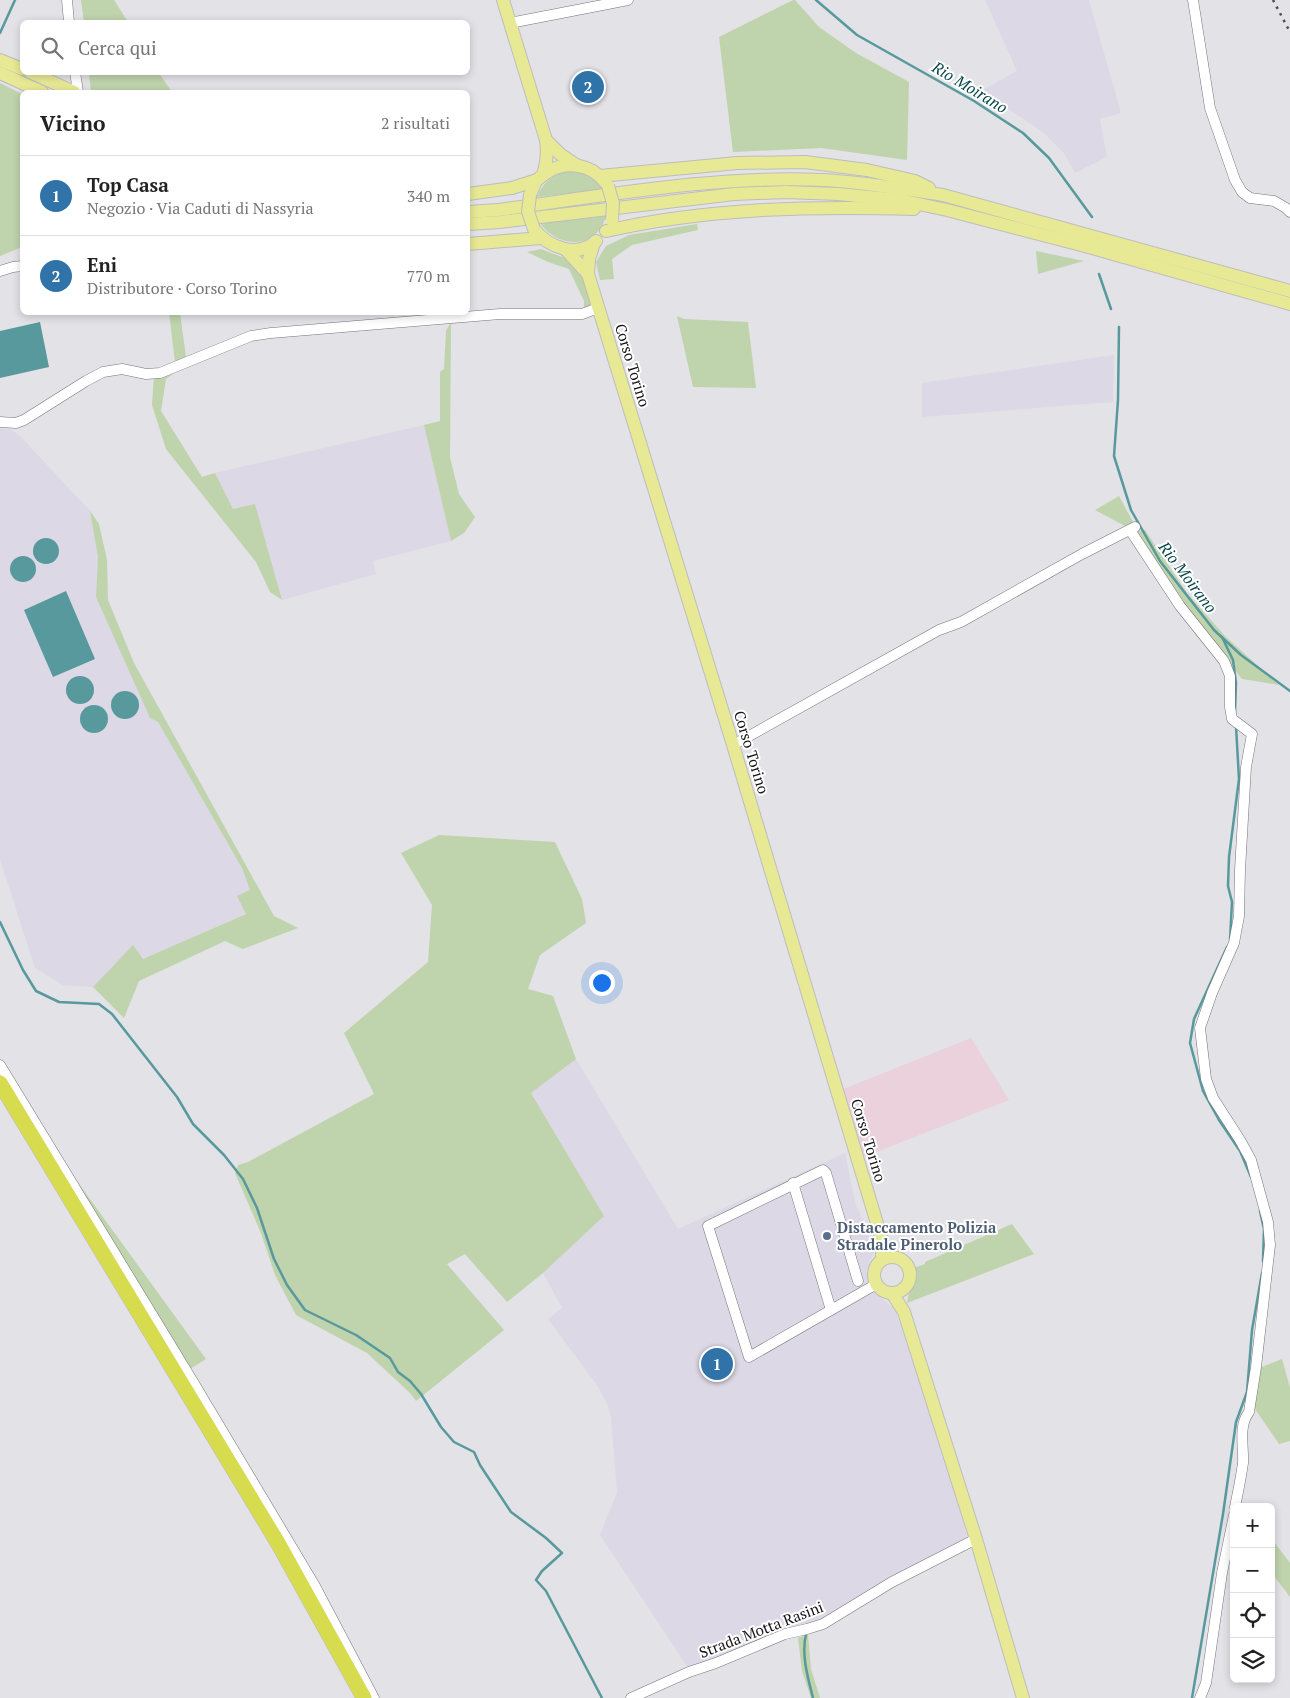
<!DOCTYPE html>
<html lang="it">
<meta charset="utf-8">
<style>
:root{--surface:#fff;--page:#f2f2f2;--text:#222;--muted:#767676;--line:#e0e0e0;--accent:#3073a8}
body{margin:0;font-family:"PT Serif",serif;background:var(--page);color:var(--text)}
.controls{position:absolute;right:15px;bottom:15px;display:grid;overflow:hidden;border-radius:8px;box-shadow:0 2px 8px #0003}
.controls button{width:45px;height:45px;display:grid;place-items:center;padding:0;border:0;border-bottom:1px solid var(--line);background:var(--surface);color:var(--text);font:25px sans-serif}
.you{position:absolute;left:601px;top:982px;width:18px;height:18px;margin:-12px;border:4px solid #fff;border-radius:50%;background:#1a73e8;box-shadow:0 0 0 8px #1a73e833}
.badge{display:grid;place-items:center;width:32px;height:32px;border-radius:50%;background:var(--accent);color:#fff;font-size:16px;font-weight:700}
.pin{position:absolute;translate:-50% -50%;border:2px solid #fff;box-shadow:0 1px 5px #0006}
.list{margin:0;padding:0;list-style:none}
h2{display:flex;justify-content:space-between;align-items:center;height:65px;margin:0;padding:0 20px;font-size:21px}
h2 small{font-size:16px;font-weight:400;color:var(--muted)}
.list li{display:grid;grid-template-columns:32px 1fr auto;gap:15px;align-items:center;box-sizing:border-box;height:80px;padding:0 20px;border-top:1px solid var(--line)}
.list b{display:block;font-size:19px;white-space:nowrap}
.list p{margin:0;font-size:16px;white-space:nowrap;color:var(--muted)}
.list em{font-size:16px;font-style:normal;color:var(--muted)}
.icon{flex:none;width:28px;height:28px;fill:none;stroke:currentColor;stroke-width:2;stroke-linecap:round;stroke-linejoin:round}
.map{position:relative;flex:none;width:1290px;height:1698px;overflow:hidden}
.search{position:absolute;background:var(--surface);box-shadow:0 2px 8px #0003;left:20px;top:20px;width:450px;height:55px;display:flex;align-items:center;gap:12px;box-sizing:border-box;padding:0 18px;border-radius:8px;color:var(--muted);font-size:19px}
.panel{position:absolute;background:var(--surface);box-shadow:0 2px 8px #0003;left:20px;top:90px;width:450px;height:225px;border-radius:8px}
.map>svg:first-child{display:block}
.commercial{fill:#ead1dc}
.built{fill:#dcd8e5}
.green{fill:#bfd3ac}
.water{fill:#57999c}
.lines{fill:none;stroke-linecap:round;stroke-linejoin:round}
.stream{stroke:#57999c;stroke-width:2.5}
.minor-casing{stroke:#767479;stroke-width:11}
.major-casing{stroke:#bdbdbe;stroke-width:14}
.highway-casing{stroke:#bdbdbe;stroke-width:16}
.minor{stroke:#fff;stroke-width:10}
.major{stroke:#e7e995;stroke-width:12}
.highway{stroke:#d7db4e;stroke-width:15}
.rail{stroke:#4d4d50;stroke-width:2.5;stroke-dasharray:2.5 5;stroke-linecap:butt}
.major-bridge-casing{stroke:#bdbdbe;stroke-width:14;stroke-linecap:butt}
.major-bridge{stroke:#e7e995;stroke-width:12}
.service-dot{fill:#5c6f8a;stroke:#fff;stroke-width:2}
.labels{text-anchor:middle;dominant-baseline:central;stroke-width:4;stroke-linejoin:round;paint-order:stroke}
.street-label{font-size:15px;fill:#141416;stroke:#fff}
.service-label{font-size:15px;font-weight:bold;fill:#4e5e75;stroke:#fff;text-anchor:start}
.water-label{font-size:16px;font-style:italic;fill:#08484b;stroke:#fff}
</style>
<div class="map">
<svg width="1290" height="1698" viewBox="0 0 1290 1698">
<rect width="100%" height="100%" fill="#e3e2e7"/>
<polygon class="commercial" points="971,1038 1009,1100 861,1158 841,1090"/>
<g class="built">
<polygon points="985,0 1089,0 1121,113 1100,119 1107,157 1075,173 1064,153 1044,133 1010,110 977,93 1017,71"/>
<polygon points="1114,355 1113,402 922,417 922,383"/>
<polygon points="424,425 451,541 373,561 376,574 282,600 255,504 233,509 215,473"/>
<polygon points="9,428 21,437 90,511 98,557 96,597 150,718 158,722 242,868 250,890 247,913 142,960 133,945 93,987 63,985 35,968 0,859 0,429"/>
<polygon points="576,1059 678,1229 845,1153 855,1202 875,1250 866,1271 873,1292 895,1309 929,1409 957,1499 967,1538 854,1601 824,1621 689,1669 600,1535 617,1492 611,1418 608,1406 599,1388 548,1319 562,1308 543,1273 604,1216 531,1093"/>
</g>
<g class="green">
<polygon points="81,0 114,0 128,22 84,22"/>
<polygon points="793,0 795,0 819,27 856,53 909,82 907,160 821,148 733,152 719,37"/>
<polygon points="89,73 159,73 172,92 91,92"/>
<polygon points="0,83 22,94 22,247 0,256"/>
<path d="M572,171C586,173 596,178 603,190L537,197C544,180 555,173 572,171Z"/>
<path d="M606,216C597,250 558,249 540,223Z"/>
<polygon points="697,224 698,230 632,245 612,259 614,279 600,280 596,262 606,246 629,235"/>
<path d="M541,249C564,259 577,257 587,283C590,292 593,297 591,306L584,309V301L569,269L548,262L527,252Z"/>
<polygon points="1036,251 1084,261 1038,274"/>
<polygon points="169,313 180,313 186,357 175,362"/>
<polygon points="677,316 684,319 748,322 756,388 693,387"/>
<polygon points="451,322 450,457 459,494 475,517 464,533 451,541 424,425 440,421 440,372 444,369 446,331"/>
<polygon points="182,367 166,379 161,411 202,477 215,473 233,509 255,504 282,600 270,592 256,562 166,449 152,405 154,376"/>
<polygon points="1119,496 1133,522 1125,526 1095,510"/>
<polygon points="90,511 99,524 107,560 108,600 134,663 274,916 298,928 243,949 225,941 139,981 124,1018 93,987 133,945 143,959 246,914 237,896 250,890 242,868 158,722 150,718 96,597 98,557"/>
<polygon points="1145,530 1187,593 1225,636 1279,685 1242,679 1192,617 1136,532"/>
<polygon points="439,835 555,842 582,899 586,923 540,955 528,989 553,996 576,1059 531,1093 604,1216 543,1273 507,1302 465,1254 447,1264 504,1330 416,1401 410,1393 367,1353 296,1315 275,1275 261,1233 235,1173 238,1165 248,1162 374,1094 344,1033 428,962 432,905 401,853"/>
<polygon points="71,1173 206,1359 190,1369"/>
<polygon points="1012,1224 1034,1254 907,1303 909,1292 915,1283 914,1268 925,1264 925,1262"/>
<polygon points="1282,1359 1290,1388 1290,1441 1279,1444 1253,1406 1259,1368"/>
<polygon points="1271,1538 1290,1563 1290,1597 1271,1572"/>
<polygon points="808,1634 811,1669 820,1698 811,1698 802,1671 798,1638"/>
</g>
<g class="water">
<polygon points="40,322 49,367 0,378 0,331"/>
<circle cx="46" cy="551" r="13"/>
<circle cx="23" cy="569" r="13"/>
<polygon points="66,591 95,659 53,677 24,610"/>
<circle cx="80" cy="690" r="14"/>
<circle cx="125" cy="705" r="14"/>
<circle cx="94" cy="719" r="14"/>
</g>
<g class="lines">
<g class="stream">
<polyline points="816,0 857,35 974,101 1023,133 1049,158 1092,217"/>
<polyline points="0,33 15,0"/>
<polyline points="1099,274 1111,309"/>
<polyline points="1119,327 1118,400 1114,456 1131,510 1160,561 1214,630 1241,655 1290,691"/>
<polyline points="1222,637 1233,660 1236,683 1235,711"/>
<polyline points="0,922 23,970 36,991 59,1002 99,1004 112,1014 177,1097 193,1124 224,1155 243,1179 257,1208 274,1259 287,1285 305,1310 356,1335 390,1358 398,1372 410,1381 421,1394 441,1427 454,1442 474,1452 480,1465 511,1512 546,1538 562,1553 542,1571 536,1580 546,1591 602,1698"/>
<polyline points="1230,940 1232,902 1228,886 1229,857 1239,779 1236,726"/>
<polyline points="1227,947 1194,1019 1190,1043 1203,1091 1219,1120 1240,1151 1251,1177"/>
<polyline points="1260,1211 1264,1229 1263,1261"/>
<path d="M806,1634C801,1655 808,1678 813,1698"/>
<polyline points="1192,1698 1223,1514 1236,1422 1247,1392 1252,1330 1262,1273"/>
</g>
<g class="minor-casing">
<g id="minor">
<polyline points="67,0 69,22"/>
<polyline points="1193,0 1210,108 1235,180 1242,192 1250,198 1274,201 1286,208 1290,212"/>
<polyline points="510,23 628,0"/>
<polyline points="75,72 78,92"/>
<polyline points="0,271 13,267 22,266"/>
<polyline points="0,422 16,423 24,420 86,381 103,372 122,369 146,374 160,373 251,336 271,333 500,314 582,314 598,308"/>
<path d="M1130,530L1180,606L1224,661L1230,676V707L1232,719L1252,734L1246,767L1240,870L1239,916L1234,943L1212,993L1200,1028L1206,1079L1213,1098L1240,1140L1251,1160L1268,1222L1270,1245L1256,1367L1249,1412C1238,1426 1244,1447 1243,1463C1241,1478 1238,1492 1235,1507"/>
<polyline points="733,745 939,630 961,622 1082,554 1135,527"/>
<polyline points="0,1065 192,1380 315,1586 374,1698"/>
<polyline points="793,1183 831,1310"/>
<polyline points="858,1281 826,1173 823,1170 708,1226 749,1357 873,1286 877,1285"/>
<polyline points="631,1698 689,1672 716,1663 785,1634 807,1629 823,1624 892,1582 976,1539"/>
<polyline points="1200,1698 1206,1683 1222,1573 1234,1515"/>
</g>
</g>
<g class="major-casing">
<g id="major">
<path d="M503,0L546,140C548,153 547,162 543,175"/>
<polyline points="0,60 22,69"/>
<polyline points="30,72 74,92"/>
<polyline points="0,73 42,92"/>
<polyline points="546,140 560,154 576,165"/>
<polyline points="600,176 737,163 805,162 867,170 915,181 929,188"/>
<polyline points="468,194 512,188 537,180"/>
<path d="M530,195C532,191 534,185 536,181C540,177 544,174 549,171C568,161 591,164 605,182"/>
<path d="M468,212L498,210C603,196 717,175 823,180C863,182 903,189 943,195L1290,291"/>
<polyline points="468,224 500,222 734,194 786,192 838,194 900,200 947,210 1085,246 1290,304"/>
<path d="M534,229C548,247 577,259 596,241"/>
<path d="M606,231C707,208 811,206 914,209"/>
<polyline points="594,243 589,259 588,274 733,745 882,1240 882,1260"/>
<polyline points="468,244 541,238"/>
<polyline points="566,250 588,274"/>
<circle cx="892" cy="1275" r="18"/>
<polyline points="892,1293 904,1312 976,1539 1023,1698"/>
</g>
</g>
<g class="highway-casing">
<polyline id="highway" points="0,1083 278,1543 364,1698"/>
</g>
<use href="#minor" class="minor"/>
<use href="#major" class="major"/>
<use href="#highway" class="highway"/>
<polyline class="rail" points="1273,0 1290,32"/>
<g class="major-bridge-casing">
<g id="major-bridge">
<polyline points="608,186 613,203 612,220"/>
<polyline points="530,195 528,212 534,229"/>
</g>
</g>
<use href="#major-bridge" class="major-bridge"/>
</g>
<circle class="service-dot" cx="827" cy="1236" r="5"/>
<g class="labels">
<g class="street-label">
<text transform="translate(633 365) rotate(73)">Corso Torino</text>
<text transform="translate(752 752) rotate(73)">Corso Torino</text>
<text transform="translate(869 1140) rotate(73)">Corso Torino</text>
<text transform="translate(761 1629) rotate(-21)">Strada Motta Rasini</text>
</g>
<g class="service-label">
<text x="837" y="1227">Distaccamento Polizia<tspan x="837" dy="17">Stradale Pinerolo</tspan></text>
</g>
<g class="water-label">
<text transform="translate(970 87) rotate(31)">Rio Moirano</text>
<text transform="translate(1188 577) rotate(53)">Rio Moirano</text>
</g>
</g>
</svg>
<div class="controls">
<button>+</button>
<button>−</button>
<button><svg class="icon" aria-label="locate" viewBox="0 0 24 24"><circle cx="12" cy="12" r="6"/><path d="M12 2v4M12 18v4M2 12h4M18 12h4"/></svg></button>
<button><svg class="icon" aria-label="layers" viewBox="0 0 24 24"><path d="M12 4l9 5-9 5-9-5zM3 14l9 5 9-5"/></svg></button>
</div>
<div class="you"></div>
<div class="pin badge" style="left:717px;top:1364px">1</div>
<div class="pin badge" style="left:588px;top:87px">2</div>
<div class="search"><svg class="icon" aria-label="search" viewBox="0 0 24 24"><circle cx="10" cy="10" r="6"/><path d="M15 15l6 6"/></svg>Cerca qui</div>
<section class="panel">
<h2>Vicino<small>2 risultati</small></h2>
<ul class="list">
<li><span class="badge">1</span><div><b>Top Casa</b><p>Negozio · Via Caduti di Nassyria</p></div><em>340 m</em></li>
<li><span class="badge">2</span><div><b>Eni</b><p>Distributore · Corso Torino</p></div><em>770 m</em></li>
</ul>
</section>
</div>
